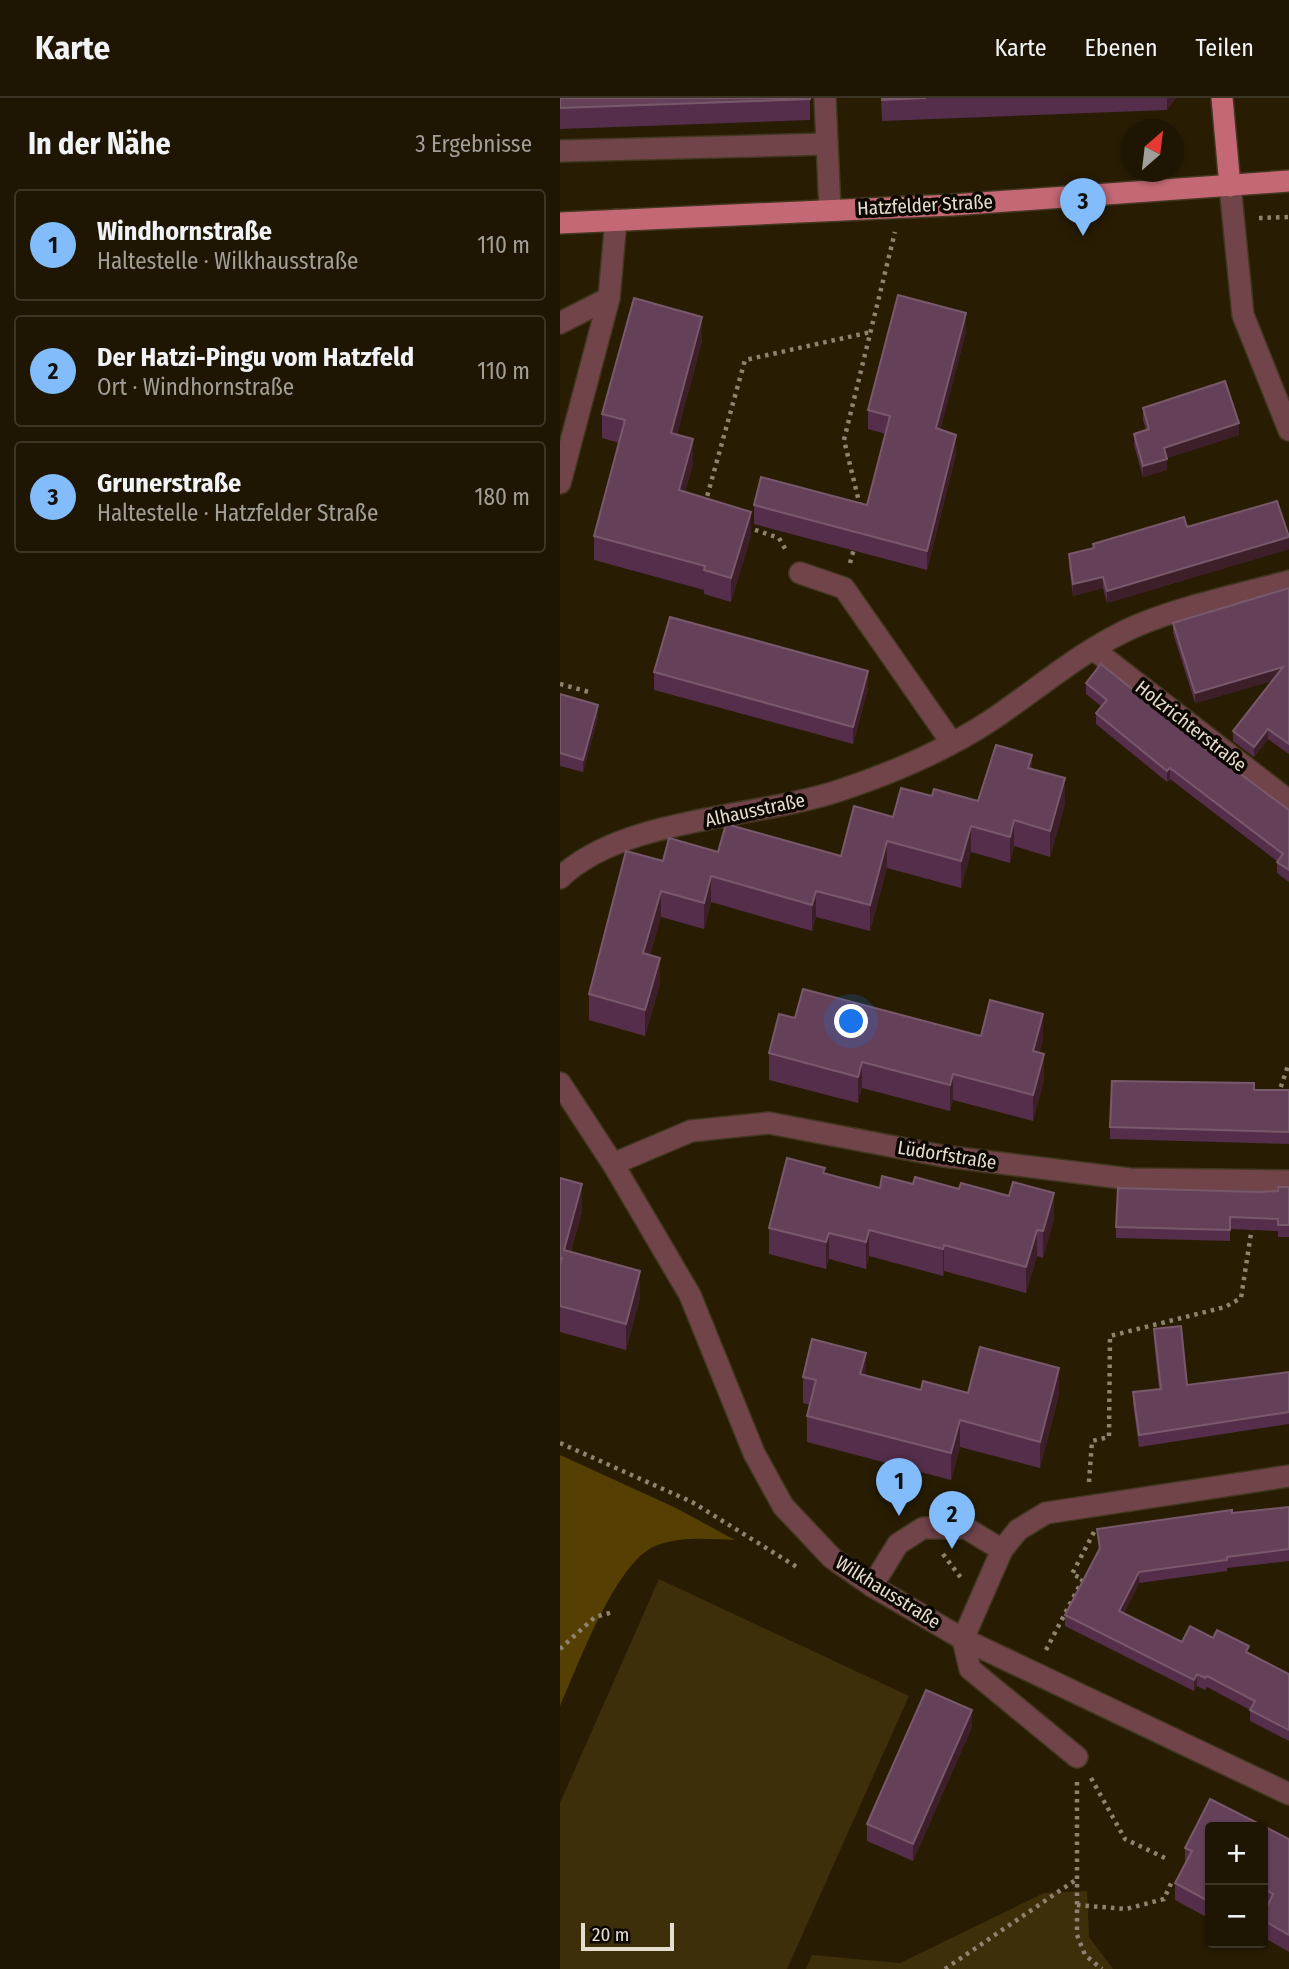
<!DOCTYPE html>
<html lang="de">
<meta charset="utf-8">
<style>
:root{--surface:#1e1502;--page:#261e0c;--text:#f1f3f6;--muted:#a19f99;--line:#3c3424;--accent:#82bcfa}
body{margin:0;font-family:"Fira Sans Condensed",sans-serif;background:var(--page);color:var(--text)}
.controls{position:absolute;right:21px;bottom:21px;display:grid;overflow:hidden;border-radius:7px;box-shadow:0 2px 5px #0004}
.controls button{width:63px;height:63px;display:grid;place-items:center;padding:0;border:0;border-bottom:2px solid var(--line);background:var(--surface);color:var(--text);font:35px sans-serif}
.compass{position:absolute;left:561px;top:21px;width:63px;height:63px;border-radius:50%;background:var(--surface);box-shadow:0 2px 5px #0004;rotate:28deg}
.scale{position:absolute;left:21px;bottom:18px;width:93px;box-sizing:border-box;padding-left:7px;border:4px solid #e5ddce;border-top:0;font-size:19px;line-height:24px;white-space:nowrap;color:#e5ddce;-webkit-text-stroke:5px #0c0801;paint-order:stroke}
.you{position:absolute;left:292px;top:924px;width:24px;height:24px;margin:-18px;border:5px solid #fff;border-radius:50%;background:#1a73e8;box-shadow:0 0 0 10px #1a73e833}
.badge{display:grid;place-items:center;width:46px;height:46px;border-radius:50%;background:var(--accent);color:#111;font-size:23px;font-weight:700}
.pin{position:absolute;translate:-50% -58px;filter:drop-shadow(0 2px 4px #0008)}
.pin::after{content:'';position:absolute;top:37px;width:24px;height:21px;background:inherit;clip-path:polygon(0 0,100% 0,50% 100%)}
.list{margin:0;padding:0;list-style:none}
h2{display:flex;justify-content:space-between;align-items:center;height:91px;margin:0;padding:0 28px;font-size:30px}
h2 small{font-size:23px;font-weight:400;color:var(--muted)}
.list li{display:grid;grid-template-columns:46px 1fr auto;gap:21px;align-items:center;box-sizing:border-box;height:112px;margin:0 14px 14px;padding:0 14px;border:2px solid var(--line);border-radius:7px}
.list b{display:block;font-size:26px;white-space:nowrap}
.list p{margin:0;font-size:23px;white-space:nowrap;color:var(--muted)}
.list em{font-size:23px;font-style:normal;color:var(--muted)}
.map{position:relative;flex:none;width:729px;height:1871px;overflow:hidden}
header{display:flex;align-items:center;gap:42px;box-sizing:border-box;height:98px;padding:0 35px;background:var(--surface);border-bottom:2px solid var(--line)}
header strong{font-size:33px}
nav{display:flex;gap:38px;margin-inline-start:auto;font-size:24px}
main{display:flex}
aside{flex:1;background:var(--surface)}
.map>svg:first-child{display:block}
.green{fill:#3e2f0b}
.forest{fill:#563f03}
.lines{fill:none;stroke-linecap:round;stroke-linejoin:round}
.minor-casing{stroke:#42371f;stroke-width:24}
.major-casing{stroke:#42371f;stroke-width:24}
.path{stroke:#8e8471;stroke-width:4.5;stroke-dasharray:3.5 5;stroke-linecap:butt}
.minor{stroke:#71444a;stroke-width:21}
.major{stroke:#c36874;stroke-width:21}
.wall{fill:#552e4b}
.shaded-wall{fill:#3c1f28}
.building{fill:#644159;stroke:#78596b;stroke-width:2}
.labels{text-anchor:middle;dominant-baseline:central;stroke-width:7;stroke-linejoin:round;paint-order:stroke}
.street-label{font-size:19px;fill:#e5ddce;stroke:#0c0801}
</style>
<header>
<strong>Karte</strong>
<nav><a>Karte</a><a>Ebenen</a><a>Teilen</a></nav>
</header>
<main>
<aside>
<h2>In der Nähe<small>3 Ergebnisse</small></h2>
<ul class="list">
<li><span class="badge">1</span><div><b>Windhornstraße</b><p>Haltestelle · Wilkhausstraße</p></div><em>110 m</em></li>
<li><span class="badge">2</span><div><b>Der Hatzi-Pingu vom Hatzfeld</b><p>Ort · Windhornstraße</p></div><em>110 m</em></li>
<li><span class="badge">3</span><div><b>Grunerstraße</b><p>Haltestelle · Hatzfelder Straße</p></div><em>180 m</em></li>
</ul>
</aside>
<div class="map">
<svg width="729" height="1871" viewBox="0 0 729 1871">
<rect width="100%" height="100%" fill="#281c03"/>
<g class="green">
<polygon points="99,1481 349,1598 227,1871 0,1871 0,1705"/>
<polygon points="527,1793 529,1839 553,1871 246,1871 252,1857 340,1865 484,1795"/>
</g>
<path class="forest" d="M0,1357L116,1410L175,1442C148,1441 120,1438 95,1448C55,1465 18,1568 0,1608Z"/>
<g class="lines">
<g class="minor-casing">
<g id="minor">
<polyline points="265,0 270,112"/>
<polyline points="0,53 267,46"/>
<polyline points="670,88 683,217 729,332"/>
<polyline points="0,225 49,200"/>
<polyline points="0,385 49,200 56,122"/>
<polyline points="240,475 284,490 392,645"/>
<polyline points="533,551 729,703"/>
<path d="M0,780C62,719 199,720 281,692C332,675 384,653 430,623C478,591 523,551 576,528C620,509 682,496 729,483"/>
<polyline points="0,985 53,1066 130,1197 194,1355 223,1408 272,1460 312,1488 403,1541 729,1696"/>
<polyline points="53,1066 131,1033 209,1025 383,1058 570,1081 729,1083"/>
<polyline points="312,1488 338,1446 363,1430 406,1430 442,1452"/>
<polyline points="403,1541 442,1452 458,1432 486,1415 729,1378"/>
<polyline points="403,1541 410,1571 517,1659"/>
</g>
</g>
<g class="major-casing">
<g id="major">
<polyline points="662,0 670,88"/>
<polyline points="0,125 392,107 729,83"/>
</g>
</g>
<g class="path">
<polyline points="699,120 729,119"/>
<polyline points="145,406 185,262 311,234"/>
<polyline points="300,408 284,342 335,134"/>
<polyline points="187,429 219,440 227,454"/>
<polyline points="290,465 295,447"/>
<polyline points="0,586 29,594"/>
<polyline points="718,997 729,965"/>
<polyline points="0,1345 132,1404 240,1471"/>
<polyline points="529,1384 532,1343 549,1339 550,1238 665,1209 681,1200 692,1129"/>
<polyline points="383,1456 401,1480"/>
<polyline points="0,1551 35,1519 53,1514"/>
<polyline points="486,1552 523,1481 512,1476 534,1434"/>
<polyline points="531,1680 565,1741 605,1760"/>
<polyline points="517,1684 517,1837 525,1857 542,1871"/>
<polyline points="517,1807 566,1811 604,1801 613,1781"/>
<polyline points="385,1871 517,1781"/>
</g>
<use href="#minor" class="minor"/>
<use href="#major" class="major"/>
</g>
<g class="wall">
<polygon points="0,0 250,0 250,22 0,31"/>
<polygon points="321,0 616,0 607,12 322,23"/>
<polygon points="406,234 380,332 396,356 367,472 194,426 194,407 307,407 326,336 308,331 308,312"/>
<polygon points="142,243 117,336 133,365 125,394 191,438 171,504 144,496 144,492 34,462 34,438 59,345 42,340 42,316"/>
<polygon points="583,310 679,337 607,360 607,372 583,379 574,347 574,336 586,332 583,322"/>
<polygon points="627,429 729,451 547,505 543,490 513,498 509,468 509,456 533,450 533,446"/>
<polygon points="729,490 729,656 708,641 694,659 673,643 673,633 712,583 635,605 613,535 613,525"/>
<polygon points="94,574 308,590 293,646 94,592"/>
<polygon points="526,585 654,657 729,712 729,784 717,775 717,763 610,681 607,684 536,626 536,615 541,608 526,596"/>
<polygon points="0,596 38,619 23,674 0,668"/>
<polygon points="472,671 505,706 490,759 454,748 450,765 411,754 401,790 327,770 310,833 256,819 252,833 151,804 144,831 101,819 90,857 100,886 85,938 29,922 29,896 103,763 158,754 281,758 333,719 372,698 418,703"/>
<polygon points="235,920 421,938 483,942 479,955 484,982 473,1023 393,1002 390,1013 302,990 298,1005 209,982 209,955"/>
<polygon points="694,992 729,992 729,1046 550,1041 550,1029"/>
<polygon points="265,1076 320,1090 494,1121 483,1160 477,1158 466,1195 384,1173 383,1178 309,1158 306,1171 269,1161 266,1171 209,1156 209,1130"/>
<polygon points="0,1080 22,1113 11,1154 80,1200 66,1252 0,1234"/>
<polygon points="729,1089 729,1139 718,1139 718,1133 670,1131 670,1143 556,1140 556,1129 699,1094 718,1093"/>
<polygon points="594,1231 627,1287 729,1274 729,1326 579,1349 573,1306 573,1294 599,1291 594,1243"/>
<polygon points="306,1278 361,1292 408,1295 499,1296 480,1370 400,1349 391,1382 247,1344 247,1318 250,1307 243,1305 243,1279"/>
<polygon points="729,1409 729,1463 667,1470 667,1473 579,1485 564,1515 622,1544 653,1540 689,1555 729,1576 729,1643 690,1623 690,1612 647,1589 645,1592 637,1588 634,1593 505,1528 505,1517 539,1453 537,1431"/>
<polygon points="412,1629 353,1763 307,1743 307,1726"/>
<polygon points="650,1701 729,1741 729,1854 703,1839 703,1818 707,1809 703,1807 703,1729 650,1729 650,1821 615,1802 615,1785 625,1766 625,1750"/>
</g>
<g class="shaded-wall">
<polygon points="607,0 616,0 607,12"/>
<polygon points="406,215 406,234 376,349 376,330"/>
<polygon points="142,219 142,243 111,359 111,335"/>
<polygon points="679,325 679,337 604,361 604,350"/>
<polygon points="396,337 396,356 367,472 367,453"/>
<polygon points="133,341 133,365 119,417 119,392"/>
<polygon points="607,361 607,372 583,379 583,368"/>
<polygon points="191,414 191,438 171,504 171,480"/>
<polygon points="729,439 729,451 547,505 547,493"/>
<polygon points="543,479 543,490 513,498 513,486"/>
<polygon points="723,569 723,580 635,605 635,595"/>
<polygon points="308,573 308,590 293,646 293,629"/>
<polygon points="38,607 38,619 23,674 23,662"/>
<polygon points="708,631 708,641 694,659 694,649"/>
<polygon points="472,657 472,683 468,670"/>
<polygon points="610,670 610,681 607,684 607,673"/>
<polygon points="505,680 505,706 490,759 490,733"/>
<polygon points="454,722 454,748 450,765 450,739"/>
<polygon points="411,728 411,754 401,790 401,763"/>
<polygon points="327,743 327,770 310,833 310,807"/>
<polygon points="151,778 151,804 144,831 144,805"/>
<polygon points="101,793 101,819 83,881 83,855"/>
<polygon points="256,793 256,819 252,833 252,807"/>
<polygon points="100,860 100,886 85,938 85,912"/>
<polygon points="483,916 483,942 473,979 473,953"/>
<polygon points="484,956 484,982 473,1023 473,997"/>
<polygon points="302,964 302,990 298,1005 298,979"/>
<polygon points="393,976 393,1002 390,1013 390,987"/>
<polygon points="22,1086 22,1113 4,1179 4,1152"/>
<polygon points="494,1095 494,1121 483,1160 483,1133"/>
<polygon points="309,1132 309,1158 306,1171 306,1144"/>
<polygon points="477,1132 477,1158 466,1195 466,1169"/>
<polygon points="269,1135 269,1161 266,1171 266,1144"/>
<polygon points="384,1147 384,1173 383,1178 383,1151"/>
<polygon points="80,1173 80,1200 66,1252 66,1226"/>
<polygon points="306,1255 306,1281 300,1276"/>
<polygon points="499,1270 499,1296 480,1370 480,1344"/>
<polygon points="400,1322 400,1349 391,1382 391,1355"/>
<polygon points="579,1474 579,1485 559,1524 559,1513"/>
<polygon points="637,1576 637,1588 634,1593 634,1582"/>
<polygon points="412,1612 412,1629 353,1763 353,1746"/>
</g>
<g class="building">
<polygon points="0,0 250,0 250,1 0,10"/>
<polygon points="322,0 366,0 322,2"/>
<polygon points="338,197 406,215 376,330 396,337 367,453 194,407 201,379 307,407 330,318 308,312"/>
<polygon points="74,200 142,219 111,335 133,341 119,392 191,414 171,480 144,472 145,468 34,438 65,322 42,316"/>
<polygon points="665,283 679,325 604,350 607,361 583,368 574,336 589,331 583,310"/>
<polygon points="717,403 729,439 547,493 543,479 513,486 509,456 534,450 533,446 624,419 627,429"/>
<polygon points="729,490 729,646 708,631 694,649 673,633 723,569 635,595 613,525"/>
<polygon points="110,519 308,573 293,629 94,574"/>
<polygon points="541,566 654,657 657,652 678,668 675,672 729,712 729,772 717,764 723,756 610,670 607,673 536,615 547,602 526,585"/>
<polygon points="0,596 38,607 23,662 0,655"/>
<polygon points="436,647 472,657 468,670 505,680 490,733 454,722 450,739 411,728 401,763 327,743 310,807 256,793 252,807 151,778 144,805 101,793 83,855 100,860 85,912 29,896 66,753 103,763 109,740 158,754 166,726 281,758 294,708 333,719 341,690 372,698 374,691 418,703"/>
<polygon points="243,891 421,938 430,902 483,916 473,953 484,956 473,997 393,976 390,987 302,964 298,979 209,955 219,916 235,920"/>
<polygon points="552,983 694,985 694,992 729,992 729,1034 550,1029"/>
<polygon points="227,1060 265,1070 263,1075 320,1090 322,1078 353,1086 355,1079 399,1091 401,1085 449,1098 453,1084 494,1095 483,1133 477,1132 466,1169 384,1147 383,1151 309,1132 306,1144 269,1135 266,1144 209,1130"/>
<polygon points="0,1080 22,1086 4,1152 80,1173 66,1226 0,1208 0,1167 2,1159 0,1163"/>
<polygon points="718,1089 729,1089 729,1127 718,1127 718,1121 670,1119 670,1132 556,1129 558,1090 699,1094 718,1093"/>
<polygon points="621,1228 627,1287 729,1274 729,1314 579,1337 573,1294 601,1291 594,1231"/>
<polygon points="252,1241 306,1255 300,1276 361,1292 363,1283 408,1295 420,1249 499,1270 480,1344 400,1322 391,1355 247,1318 256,1282 243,1279"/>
<polygon points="729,1409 729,1451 667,1459 667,1462 579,1474 559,1513 622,1544 630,1528 653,1540 657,1532 689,1548 686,1554 729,1576 729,1632 690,1612 695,1603 647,1578 645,1580 637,1576 634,1582 505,1517 540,1450 537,1431 672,1412 672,1415"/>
<polygon points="366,1592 412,1612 353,1746 307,1726"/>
<polygon points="650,1701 729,1741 729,1837 703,1822 703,1818 713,1796 703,1790 703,1729 650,1729 650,1804 615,1785 632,1753 625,1750"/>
</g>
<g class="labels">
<g class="street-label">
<text transform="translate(365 107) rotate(-3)">Hatzfelder Straße</text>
<text transform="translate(631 628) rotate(38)">Holzrichterstraße</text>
<text transform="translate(195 712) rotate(-12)">Alhausstraße</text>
<text transform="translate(387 1057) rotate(9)">Lüdorfstraße</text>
<text transform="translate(328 1494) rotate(32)">Wilkhausstraße</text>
</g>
</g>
</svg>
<div class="controls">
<button>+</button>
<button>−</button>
</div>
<svg class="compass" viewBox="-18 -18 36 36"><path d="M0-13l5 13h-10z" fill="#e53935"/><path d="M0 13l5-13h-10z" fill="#a19f99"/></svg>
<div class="scale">20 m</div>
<div class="you"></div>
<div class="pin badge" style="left:339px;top:1418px">1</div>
<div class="pin badge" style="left:392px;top:1451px">2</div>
<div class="pin badge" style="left:523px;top:138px">3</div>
</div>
</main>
